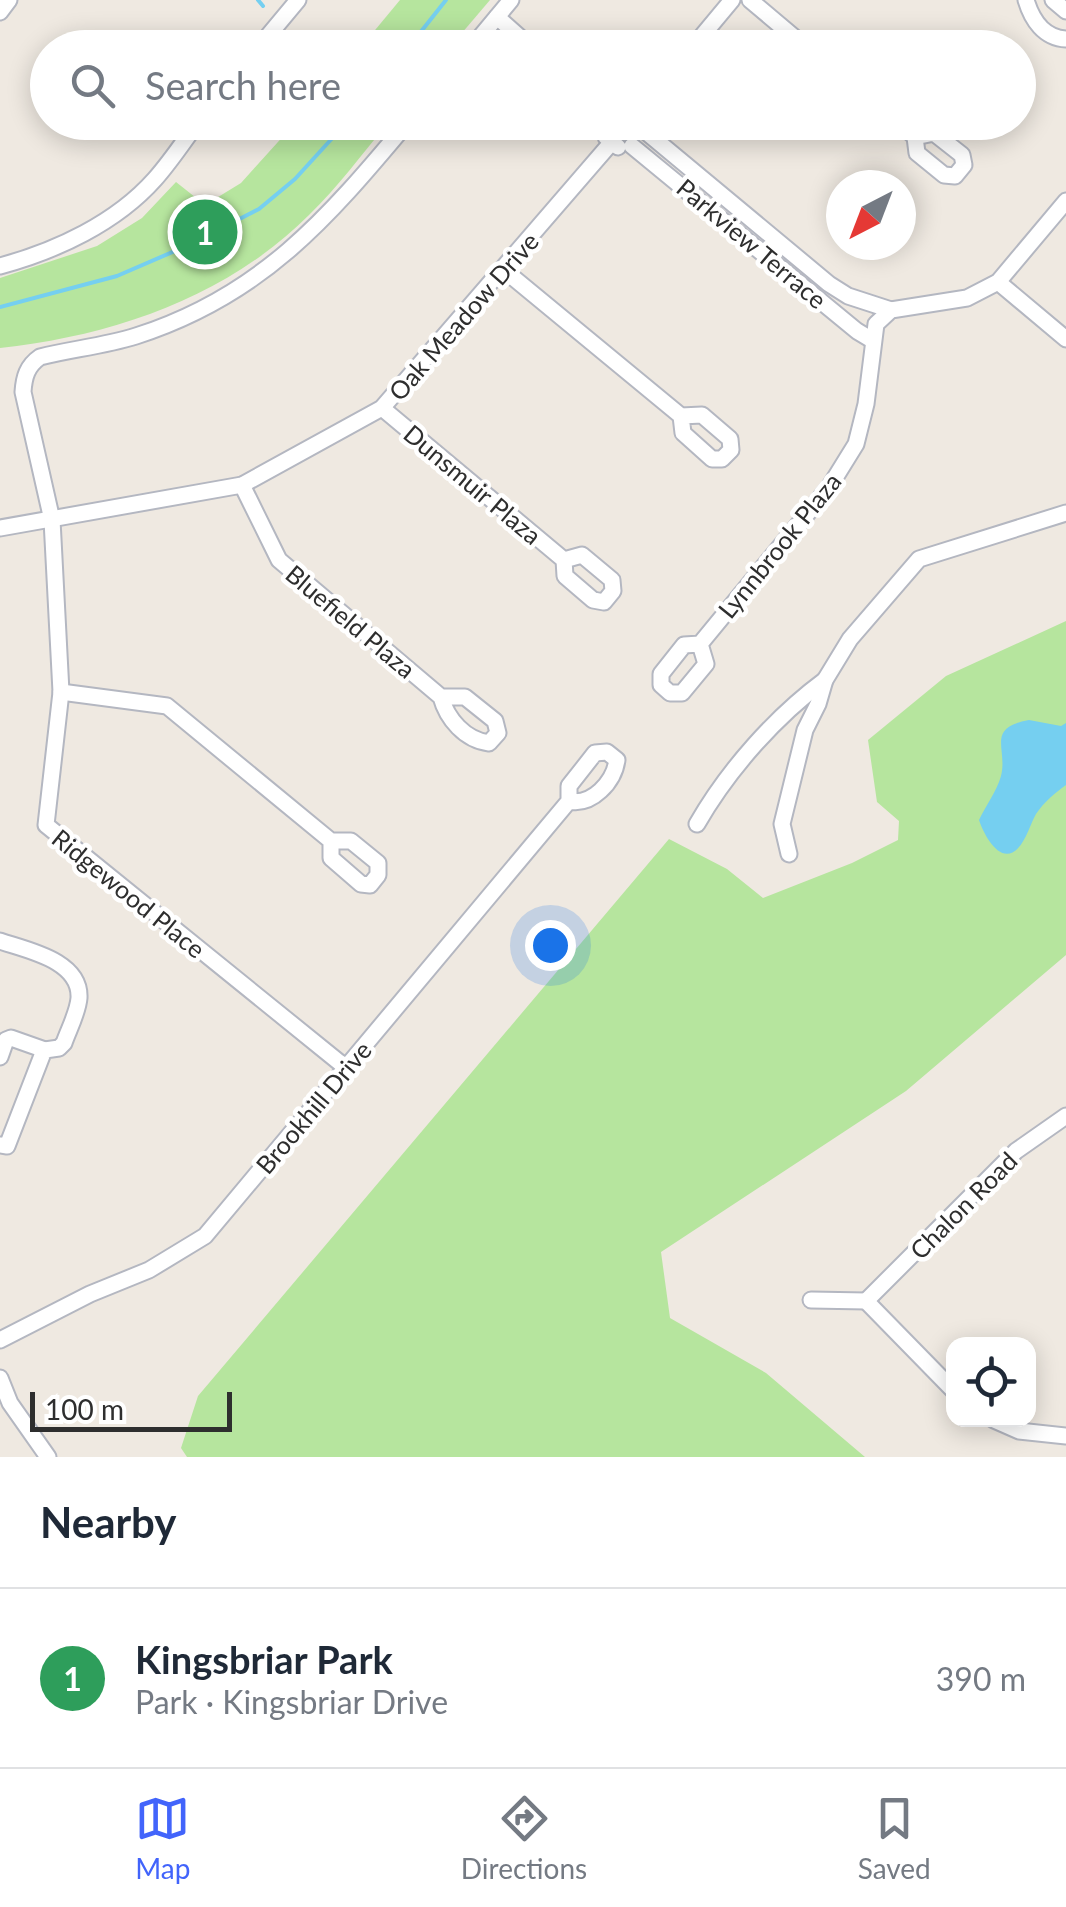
<!DOCTYPE html>
<meta charset="utf-8">
<style>
:root{--surface:#fff;--page:#f6f6f7;--text:#1f2937;--muted:#747a83;--line:#e0e1e3;--accent:#4264fb}
body{margin:0;font-family:Lato,sans-serif;background:var(--page);color:var(--text)}
.controls{position:absolute;right:30px;bottom:30px;display:grid;overflow:hidden;border-radius:20px;box-shadow:0 5px 25px #0003}
.controls button{width:90px;height:90px;display:grid;place-items:center;padding:0;border:0;border-bottom:2px solid var(--line);background:var(--surface);color:var(--text);font:50px sans-serif}
.compass{position:absolute;left:826px;top:170px;width:90px;height:90px;border-radius:50%;background:var(--surface);box-shadow:0 5px 25px #0003;rotate:222deg}
.scale{position:absolute;left:30px;bottom:25px;width:202px;box-sizing:border-box;padding-left:10px;border:5px solid #2e2e2e;border-top:0;font-size:28px;line-height:35px;white-space:nowrap;color:#2e2e2e;-webkit-text-stroke:8px #fff;paint-order:stroke}
.you{position:absolute;left:550px;top:945px;width:35px;height:35px;margin:-25px;border:8px solid #fff;border-radius:50%;background:#1a73e8;box-shadow:0 0 0 15px #1a73e833}
.badge{display:grid;place-items:center;width:65px;height:65px;border-radius:50%;background:var(--accent);color:#fff;font-size:32px;font-weight:700}
.pin{position:absolute;translate:-50% -50%;border:5px solid #fff;box-shadow:0 2px 10px #0006}
.list{margin:0;padding:0;list-style:none}
h2{display:flex;justify-content:space-between;align-items:center;height:130px;margin:0;padding:0 40px;font-size:42px}
h2 small{font-size:32px;font-weight:400;color:var(--muted)}
.list li{display:grid;grid-template-columns:65px 1fr auto;gap:30px;align-items:center;box-sizing:border-box;height:180px;padding:0 40px;border-top:2px solid var(--line)}
.list b{display:block;font-size:38px;white-space:nowrap}
.list p{margin:0;font-size:32px;white-space:nowrap;color:var(--muted)}
.list em{font-size:32px;font-style:normal;color:var(--muted)}
.icon{flex:none;width:55px;height:55px;fill:none;stroke:currentColor;stroke-width:2;stroke-linecap:round;stroke-linejoin:round}
.map{position:relative;flex:none;width:1066px;height:1457px;overflow:hidden}
.search{position:absolute;background:var(--surface);box-shadow:0 5px 25px #0003;left:30px;right:30px;top:30px;height:110px;display:flex;align-items:center;gap:25px;box-sizing:border-box;padding:0 35px;border-radius:55px;color:var(--muted);font-size:38px}
.sheet{height:310px;background:var(--surface)}
nav{display:flex;justify-content:space-around;align-items:center;box-sizing:border-box;height:140px;border-top:2px solid var(--line);background:var(--surface);font-size:28px;color:var(--muted)}
nav a{display:grid;justify-items:center;gap:5px}
nav .on{color:var(--accent)}
.map>svg:first-child{display:block}
.green{fill:#b6e59e}
.water{fill:#75cff0}
.lines{fill:none;stroke-linecap:round;stroke-linejoin:round}
.stream{stroke:#75cff0;stroke-width:4}
.minor-casing{stroke:#b4b7c1;stroke-width:19}
.minor{stroke:#fff;stroke-width:15}
.labels{text-anchor:middle;dominant-baseline:central;stroke-width:9;stroke-linejoin:round;paint-order:stroke}
.street-label{font-size:25px;fill:#2e2e2e;stroke:#fff}
</style>
<div class="map">
<svg width="1066" height="1457" viewBox="0 0 1066 1457">
<rect width="100%" height="100%" fill="#efe9e1"/>
<g class="green">
<polygon points="400,0 490,0 450,47 361,47"/>
<path d="M296,122L388,123C362,154 338,187 309,215C227,297 113,336 0,348V278L97,246L142,218L176,182L205,205L241,183Z"/>
<polygon points="1066,621 1066,955 906,1091 661,1252 670,1318 766,1373 865,1457 187,1457 181,1448 198,1396 669,839 727,869 763,898 852,863 898,840 899,821 877,802 868,740 946,676"/>
</g>
<path class="water" d="M1029,720L1061,726L1066,723V785C1055,793 1044,802 1036,814C1031,823 1028,834 1022,843C1004,871 985,838 979,820C986,805 997,791 1001,776C1008,748 985,728 1029,720Z"/>
<g class="lines">
<g class="stream">
<polyline points="258,0 263,6"/>
<polyline points="296,34 313,48"/>
<polyline points="408,48 446,0"/>
<polyline points="0,307 117,276 191,244 259,209 295,179 347,122"/>
</g>
<g class="minor-casing">
<g id="minor">
<polyline points="750,0 807,48"/>
<path d="M1026,0C1032,20 1044,38 1066,39"/>
<polyline points="1053,0 1066,11"/>
<polyline points="0,12 9,0"/>
<polyline points="497,17 532,48"/>
<polyline points="258,48 298,0"/>
<polyline points="471,48 511,0"/>
<polyline points="692,48 732,0"/>
<polyline points="604,122 606,137 618,147"/>
<polyline points="898,122 915,137 917,153 944,175 955,176 964,165 962,155 934,133 915,137"/>
<polyline points="645,131 829,284 848,296 891,310"/>
<polyline points="632,146 857,331 872,340"/>
<path d="M0,266C56,251 116,223 155,179C171,161 184,141 198,122"/>
<polyline points="504,270 681,416 683,433 712,459 722,459 731,450 730,439 702,415 681,416"/>
<polyline points="998,282 1066,339"/>
<polyline points="382,408 564,560 565,576 593,600 604,602 613,591 612,580 582,555 564,560"/>
<path d="M242,485L279,560L441,697C447,719 465,740 489,743L498,733L495,721L465,697H441"/>
<polyline points="0,528 242,485 382,408 611,143"/>
<polyline points="700,644 706,664 682,693 670,693 661,685 661,674 684,645 700,644 830,486 856,444 866,404 876,324 891,310 967,298 998,282 1066,201"/>
<polyline points="61,692 167,706 331,841 331,858 361,884 370,885 378,875 378,863 351,841 331,841"/>
<path d="M697,824C728,770 775,717 825,680"/>
<polyline points="789,854 782,824 805,730 818,704 825,680 850,639 919,559 1066,513"/>
<path d="M0,941C26,950 81,960 79,998C78,1012 69,1029 64,1043L59,1048L45,1050L43,1053L7,1146L0,1145"/>
<polyline points="0,1057 6,1040 11,1038 45,1050"/>
<path d="M345,1067L46,825L61,692L52,520L23,392C24,377 27,366 40,357C72,349 104,346 136,336C261,296 327,219 408,122"/>
<polyline points="811,1300 866,1301"/>
<polyline points="866,1301 1016,1151 1066,1116"/>
<polyline points="866,1301 954,1391"/>
<path d="M0,1340L90,1294L149,1270L205,1236L569,801V786L595,753L607,752L617,760C614,782 592,806 569,801"/>
<polyline points="0,1378 10,1403 48,1457"/>
<polyline points="994,1420 1019,1431 1066,1436"/>
</g>
</g>
<use href="#minor" class="minor"/>
</g>
<g class="labels">
<g class="street-label">
<text transform="translate(752 243) rotate(40)">Parkview Terrace</text>
<text transform="translate(463 316) rotate(-49)">Oak Meadow Drive</text>
<text transform="translate(473 484) rotate(40)">Dunsmuir Plaza</text>
<text transform="translate(779 545) rotate(-51)">Lynnbrook Plaza</text>
<text transform="translate(351 621) rotate(40)">Bluefield Plaza</text>
<text transform="translate(129 893) rotate(39)">Ridgewood Place</text>
<text transform="translate(313 1107) rotate(-50)">Brookhill Drive</text>
<text transform="translate(963 1205) rotate(-45)">Chalon Road</text>
</g>
</g>
</svg>
<div class="controls">
<button><svg class="icon" aria-label="locate" viewBox="0 0 24 24"><circle cx="12" cy="12" r="6"/><path d="M12 2v4M12 18v4M2 12h4M18 12h4"/></svg></button>
</div>
<svg class="compass" viewBox="-18 -18 36 36"><path d="M0-13l5 13h-10z" fill="#e53935"/><path d="M0 13l5-13h-10z" fill="#747a83"/></svg>
<div class="scale">100 m</div>
<div class="you"></div>
<div class="pin badge" style="left:205px;top:232px;background:#2e9e5b">1</div>
<div class="search"><svg class="icon" aria-label="search" viewBox="0 0 24 24"><circle cx="10" cy="10" r="6"/><path d="M15 15l6 6"/></svg>Search here</div>
</div>
<section class="sheet">
<h2>Nearby<small></small></h2>
<ul class="list">
<li><span class="badge" style="background:#2e9e5b">1</span><div><b>Kingsbriar Park</b><p>Park · Kingsbriar Drive</p></div><em>390 m</em></li>
</ul>
</section>
<nav>
<a class="on"><svg class="icon" aria-label="map" viewBox="0 0 24 24"><path d="M3 6l6-2 6 2 6-2v14l-6 2-6-2-6 2zM9 4v14M15 6v14"/></svg>Map</a>
<a><svg class="icon" aria-label="directions" viewBox="0 0 24 24"><path d="M12 3l9 9-9 9-9-9zM9 14v-3h6M13 9l2 2-2 2"/></svg>Directions</a>
<a><svg class="icon" aria-label="saved" viewBox="0 0 24 24"><path d="M7 4h10v16l-5-4-5 4z"/></svg>Saved</a>
</nav>
